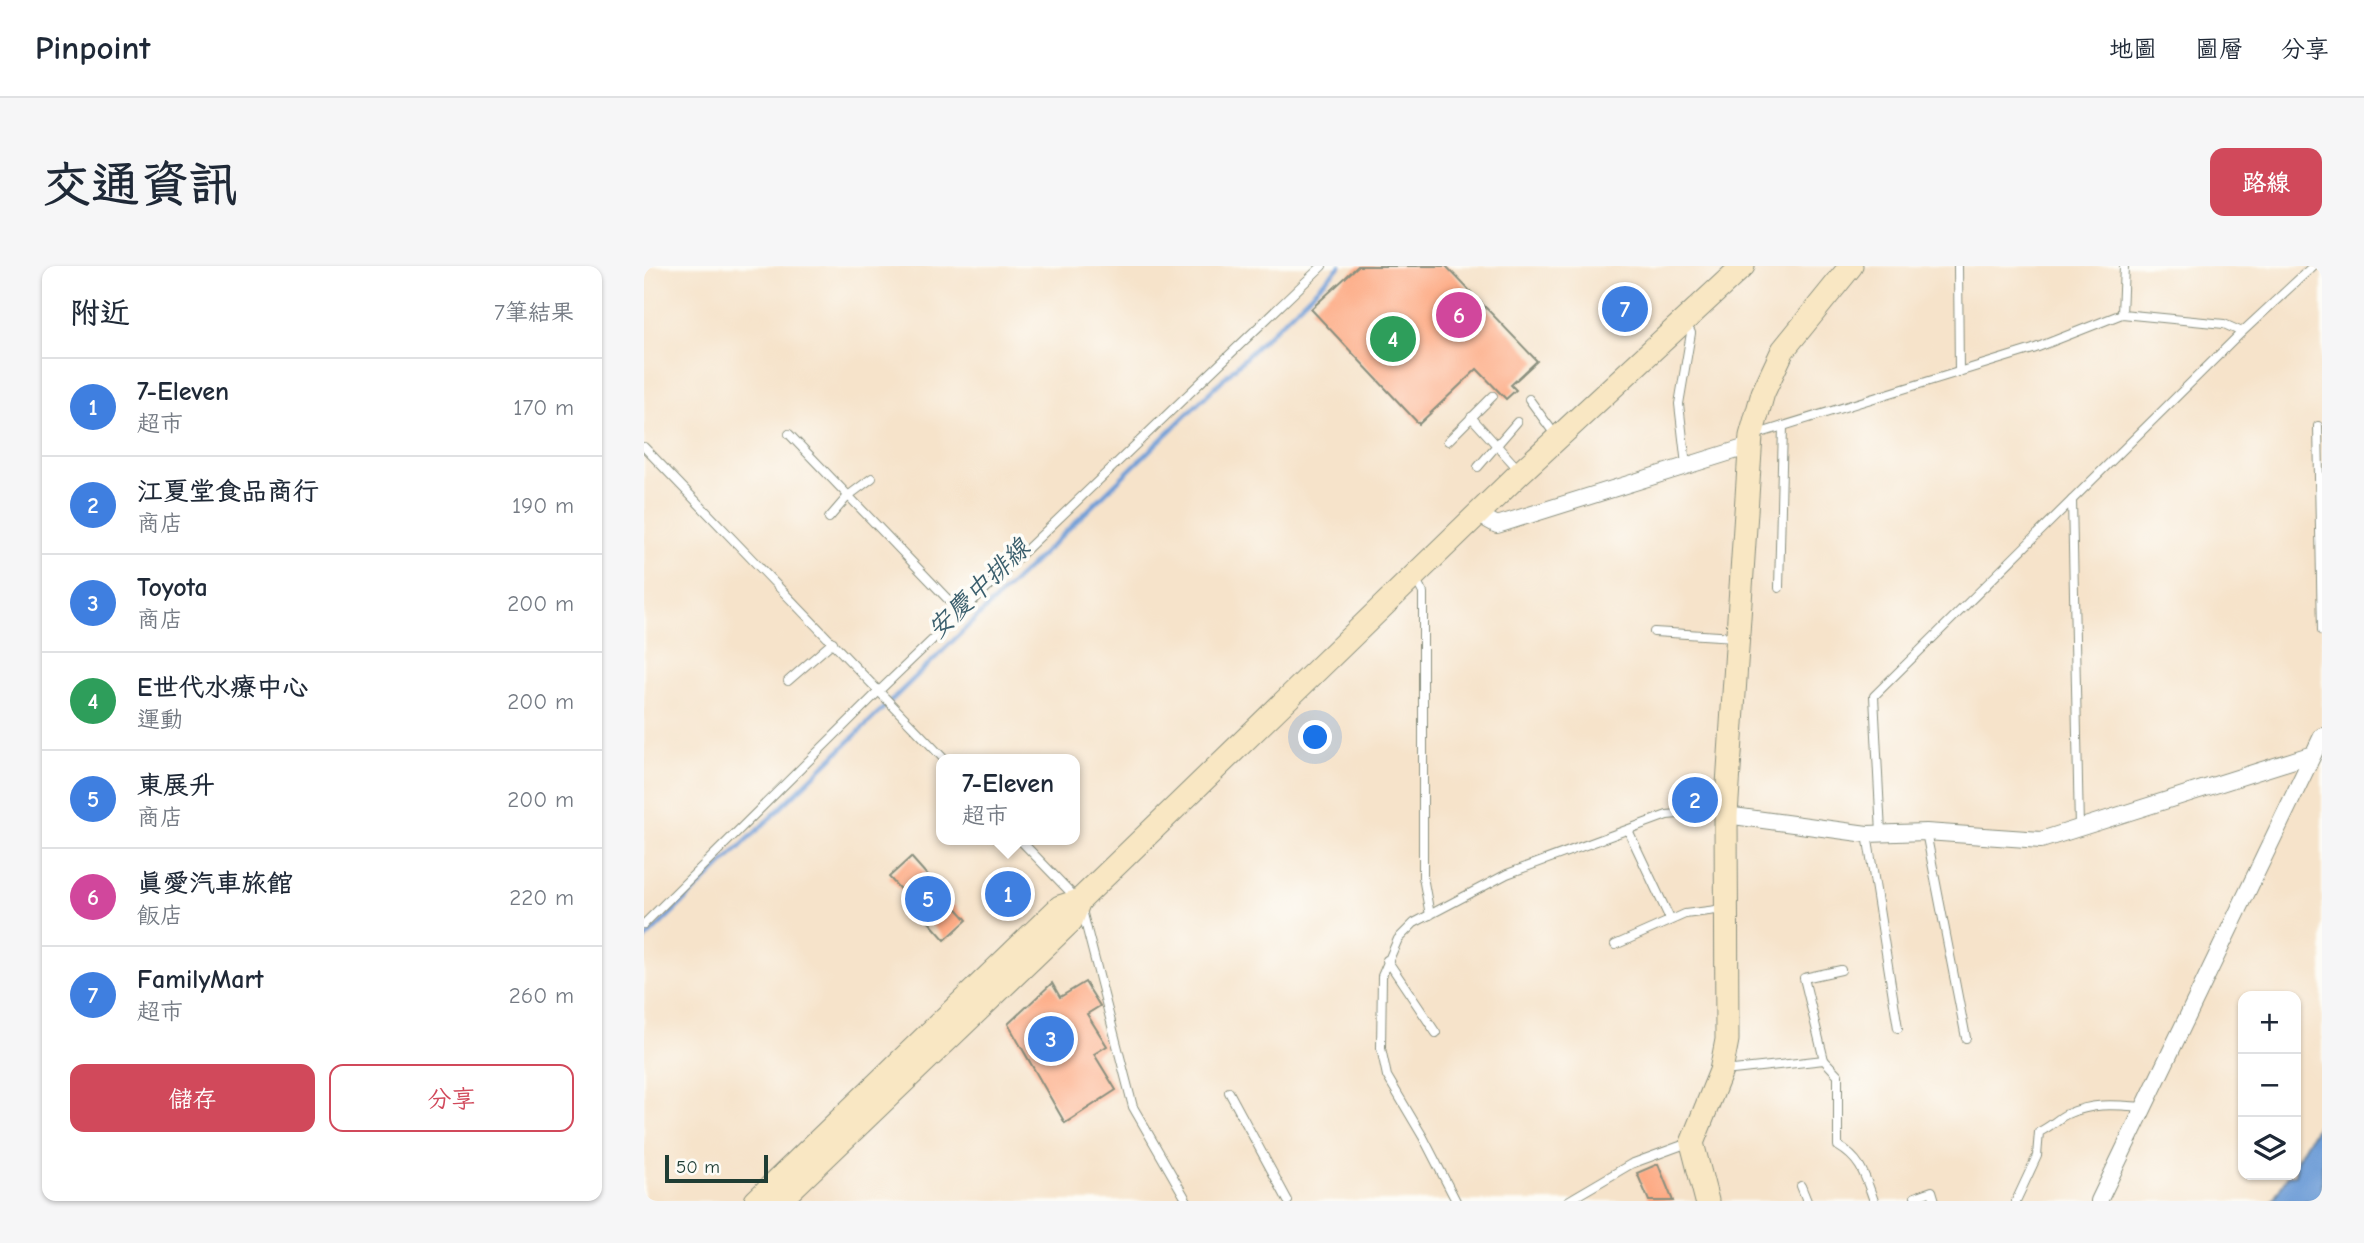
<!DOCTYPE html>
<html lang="zh-TW">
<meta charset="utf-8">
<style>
:root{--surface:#fff;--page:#f6f6f7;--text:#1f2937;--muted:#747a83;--line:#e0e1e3;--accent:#d1495b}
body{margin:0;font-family:"Comic Neue","LXGW WenKai TC",sans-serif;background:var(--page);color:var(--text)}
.controls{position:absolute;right:21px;bottom:21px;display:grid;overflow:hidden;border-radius:14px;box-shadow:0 2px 5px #0004}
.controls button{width:63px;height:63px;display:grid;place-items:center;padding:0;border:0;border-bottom:2px solid var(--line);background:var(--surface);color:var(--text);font:35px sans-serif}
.scale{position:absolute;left:21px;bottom:18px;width:103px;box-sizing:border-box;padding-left:7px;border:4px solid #1f3d34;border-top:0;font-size:19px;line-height:24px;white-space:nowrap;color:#1f3d34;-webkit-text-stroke:5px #fdfcf7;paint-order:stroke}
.you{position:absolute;left:672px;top:472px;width:24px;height:24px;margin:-18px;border:5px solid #fff;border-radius:50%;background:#1a73e8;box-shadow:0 0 0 10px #1a73e833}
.badge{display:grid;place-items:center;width:46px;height:46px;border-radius:50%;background:var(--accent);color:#fff;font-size:23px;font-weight:700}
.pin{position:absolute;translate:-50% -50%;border:4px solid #fff;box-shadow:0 2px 7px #0006}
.popup{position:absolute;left:292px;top:488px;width:144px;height:91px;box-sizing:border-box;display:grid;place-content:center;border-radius:14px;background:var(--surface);filter:drop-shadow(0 2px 5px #0005);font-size:23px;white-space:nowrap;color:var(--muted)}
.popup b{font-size:26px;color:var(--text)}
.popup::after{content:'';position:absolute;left:50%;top:100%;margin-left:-14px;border:14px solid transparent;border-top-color:var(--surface)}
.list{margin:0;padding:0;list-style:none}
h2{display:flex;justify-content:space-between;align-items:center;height:91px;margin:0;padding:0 28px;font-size:30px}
h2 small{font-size:23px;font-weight:400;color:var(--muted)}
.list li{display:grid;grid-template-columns:46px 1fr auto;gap:21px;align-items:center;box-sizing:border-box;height:98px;padding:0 28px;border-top:2px solid var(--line)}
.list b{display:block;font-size:26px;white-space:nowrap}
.list p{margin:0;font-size:23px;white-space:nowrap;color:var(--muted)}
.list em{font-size:23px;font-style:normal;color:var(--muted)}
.actions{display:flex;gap:14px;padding:21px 28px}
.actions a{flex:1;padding:16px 0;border:2px solid var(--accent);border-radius:14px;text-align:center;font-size:24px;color:var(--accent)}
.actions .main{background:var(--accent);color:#fff}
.icon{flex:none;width:38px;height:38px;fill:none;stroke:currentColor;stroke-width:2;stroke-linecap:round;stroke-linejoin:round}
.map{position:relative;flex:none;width:1678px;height:935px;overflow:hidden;border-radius:14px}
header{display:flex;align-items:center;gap:42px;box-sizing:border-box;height:98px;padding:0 35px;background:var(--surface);border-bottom:2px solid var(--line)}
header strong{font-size:33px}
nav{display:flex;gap:38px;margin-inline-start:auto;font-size:24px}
.intro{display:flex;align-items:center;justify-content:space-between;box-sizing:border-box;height:168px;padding:0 42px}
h1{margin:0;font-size:49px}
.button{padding:18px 32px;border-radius:14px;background:var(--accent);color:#fff;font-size:24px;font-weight:700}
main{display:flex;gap:42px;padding:0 42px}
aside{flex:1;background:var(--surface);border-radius:14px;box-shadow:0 2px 5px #0004}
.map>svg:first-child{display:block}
.water{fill:#6e9dd7;stroke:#466d86;stroke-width:2}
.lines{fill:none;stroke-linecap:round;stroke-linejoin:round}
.stream{stroke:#6e9dd7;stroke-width:4.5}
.building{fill:#fdab85}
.lane-casing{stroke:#8a907f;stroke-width:10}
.street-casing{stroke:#8a907f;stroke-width:18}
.secondary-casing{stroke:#8a907f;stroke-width:25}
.lane{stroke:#fff;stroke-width:8}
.street{stroke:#fff;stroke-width:16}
.secondary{stroke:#f9e7c3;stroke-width:23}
.labels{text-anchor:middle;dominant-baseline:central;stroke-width:7;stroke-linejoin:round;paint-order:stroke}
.water-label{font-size:26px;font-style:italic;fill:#3b5f6d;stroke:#fdfcf7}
</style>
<header>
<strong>Pinpoint</strong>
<nav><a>地圖</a><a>圖層</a><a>分享</a></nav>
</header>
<div class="intro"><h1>交通資訊</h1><a class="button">路線</a></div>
<main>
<aside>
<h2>附近<small>7筆結果</small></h2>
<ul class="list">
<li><span class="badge" style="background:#3f7fe0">1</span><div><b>7-Eleven</b><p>超市</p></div><em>170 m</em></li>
<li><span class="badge" style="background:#3f7fe0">2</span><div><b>江夏堂食品商行</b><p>商店</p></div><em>190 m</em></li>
<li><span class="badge" style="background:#3f7fe0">3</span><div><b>Toyota</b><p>商店</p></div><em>200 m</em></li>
<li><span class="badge" style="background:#2e9e5b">4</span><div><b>E世代水療中心</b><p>運動</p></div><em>200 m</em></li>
<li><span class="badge" style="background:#3f7fe0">5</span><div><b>東展升</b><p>商店</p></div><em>200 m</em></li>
<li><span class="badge" style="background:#d1479c">6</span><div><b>真愛汽車旅館</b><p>飯店</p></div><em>220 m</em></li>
<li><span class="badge" style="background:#3f7fe0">7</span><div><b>FamilyMart</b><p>超市</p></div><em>260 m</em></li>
</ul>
<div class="actions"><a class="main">儲存</a><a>分享</a></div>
</aside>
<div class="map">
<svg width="1678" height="935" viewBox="0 0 1678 935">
<rect width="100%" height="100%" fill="#fdfcf7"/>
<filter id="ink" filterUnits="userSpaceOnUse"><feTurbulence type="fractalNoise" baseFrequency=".0143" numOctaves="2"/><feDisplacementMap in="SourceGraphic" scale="14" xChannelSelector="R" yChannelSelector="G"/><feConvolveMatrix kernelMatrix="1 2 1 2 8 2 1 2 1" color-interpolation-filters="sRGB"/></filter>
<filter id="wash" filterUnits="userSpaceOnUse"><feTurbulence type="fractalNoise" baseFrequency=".00686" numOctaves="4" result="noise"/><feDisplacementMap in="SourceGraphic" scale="28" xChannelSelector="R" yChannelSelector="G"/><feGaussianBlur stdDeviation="1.57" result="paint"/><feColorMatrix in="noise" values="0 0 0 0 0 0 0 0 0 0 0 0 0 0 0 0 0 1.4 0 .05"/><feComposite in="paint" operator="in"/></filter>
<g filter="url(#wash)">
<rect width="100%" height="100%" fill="#f6e3ca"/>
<polygon class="water" points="1678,851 1678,935 1628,935 1644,909 1652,909 1652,895"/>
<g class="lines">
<polyline class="stream" points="0,674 696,0"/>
</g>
<g id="blocks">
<g class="building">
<polygon points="714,0 802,0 893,95 867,119 872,124 862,133 833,103 775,158 667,43"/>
<polygon points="974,22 1002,50 988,64 960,37"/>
<polygon points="267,591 323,654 301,674 245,611"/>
<polygon points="366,605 387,629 363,651 341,628"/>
<polygon points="441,716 456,740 443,748 463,780 450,788 472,824 421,857 364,758 408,717 416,731"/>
<polygon points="1014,898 1029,935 1005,935 993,907"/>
</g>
</g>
</g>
<g filter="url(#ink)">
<use href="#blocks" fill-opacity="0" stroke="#8a907f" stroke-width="2"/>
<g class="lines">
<g class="lane-casing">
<g id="lane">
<polyline points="1314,0 1315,106"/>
<polyline points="1478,48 1480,0"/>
<polyline points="1042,58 1047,67 1035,138 1042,199"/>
<polyline points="1598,66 1669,0"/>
<polyline points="885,133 912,170"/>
<polyline points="827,151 875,204"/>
<polyline points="1674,160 1678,365"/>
<polyline points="145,168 317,347"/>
<polyline points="1110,169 1389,83 1478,48 1580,58 1598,66 1428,234"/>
<polyline points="804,175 849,130"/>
<polyline points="0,181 300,493"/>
<polyline points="834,201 873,156"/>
<polyline points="185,252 204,230 228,212"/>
<polyline points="771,312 779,327 779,611 786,649"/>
<polyline points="1135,322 1139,160"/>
<polyline points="1010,366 1091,371"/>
<polyline points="144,415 189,376"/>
<polyline points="984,564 1026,653"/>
<polyline points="1282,566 1322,772"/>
<polyline points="1237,567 1230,430 1428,234 1435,562"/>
<polyline points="1223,568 1254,762"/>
<polyline points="376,574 432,632"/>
<polyline points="438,644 489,841 543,935"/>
<polyline points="0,658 235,425 678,0"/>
<polyline points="971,679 1041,648 1080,643"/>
<polyline points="743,694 792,767"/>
<polyline points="1180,794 1160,712 1197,704"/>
<path d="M1080,805L1180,794L1194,809V880C1218,894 1221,910 1230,935"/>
<polyline points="585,826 644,935"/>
<polyline points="1157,920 1163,935"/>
<polyline points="1271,931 1288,925 1291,935"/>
<polyline points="812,935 779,871 743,810 737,782 738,710 754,673 770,657 863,608 1023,549 1079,544"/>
<polyline points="924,935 987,898 1047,876"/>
<path d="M1372,935L1393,890L1395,866C1408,860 1414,852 1423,848C1451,836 1471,839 1501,841"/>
</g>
</g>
<g class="street-casing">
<g id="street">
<polyline points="835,249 853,259 1106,180"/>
<polyline points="1082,549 1223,568 1282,566 1397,574 1669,488"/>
<polyline points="1455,935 1678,470"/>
</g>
</g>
<g class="secondary-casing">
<g id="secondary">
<polyline points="112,935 416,641 435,635"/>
<polyline points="135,935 427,655 435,635 877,206 1099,0"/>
<polyline points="1063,935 1048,877 1077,805 1083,774 1082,549 1107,170 1119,127 1139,84 1207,0"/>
</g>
</g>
<use href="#lane" class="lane"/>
<use href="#street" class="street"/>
<use href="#secondary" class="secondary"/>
</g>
</g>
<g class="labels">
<g class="water-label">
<text transform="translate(335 323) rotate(-44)">安慶中排線</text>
</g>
</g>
</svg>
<div class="controls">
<button>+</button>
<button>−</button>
<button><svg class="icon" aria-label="layers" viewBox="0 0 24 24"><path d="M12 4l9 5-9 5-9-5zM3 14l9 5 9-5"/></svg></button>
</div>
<div class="scale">50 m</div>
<div class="you"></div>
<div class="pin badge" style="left:364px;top:628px;background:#3f7fe0">1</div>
<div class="popup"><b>7-Eleven</b>超市</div>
<div class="pin badge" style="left:1051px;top:534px;background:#3f7fe0">2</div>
<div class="pin badge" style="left:407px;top:773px;background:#3f7fe0">3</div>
<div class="pin badge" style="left:749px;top:73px;background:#2e9e5b">4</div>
<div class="pin badge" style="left:284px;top:633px;background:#3f7fe0">5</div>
<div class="pin badge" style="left:815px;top:49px;background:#d1479c">6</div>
<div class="pin badge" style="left:981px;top:43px;background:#3f7fe0">7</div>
</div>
</main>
